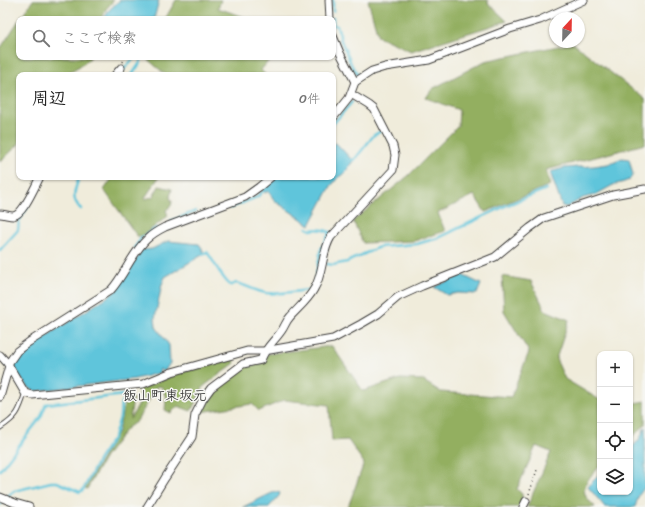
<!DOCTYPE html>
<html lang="ja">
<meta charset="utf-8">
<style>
:root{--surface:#fff;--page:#f2f2f2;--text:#222;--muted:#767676;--line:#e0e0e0}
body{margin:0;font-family:Sriracha,"Klee One",sans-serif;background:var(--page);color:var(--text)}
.controls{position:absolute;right:12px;bottom:12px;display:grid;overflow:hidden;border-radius:8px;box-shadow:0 1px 3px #0004}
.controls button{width:36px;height:36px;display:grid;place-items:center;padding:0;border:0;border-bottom:1px solid var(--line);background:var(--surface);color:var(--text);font:20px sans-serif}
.compass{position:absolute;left:549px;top:12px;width:36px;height:36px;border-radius:50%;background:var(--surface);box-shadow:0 1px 3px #0004;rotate:22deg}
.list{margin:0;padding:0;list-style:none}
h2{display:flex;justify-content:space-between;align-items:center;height:52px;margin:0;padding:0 16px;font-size:17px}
h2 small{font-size:13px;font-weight:400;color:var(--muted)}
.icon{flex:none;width:22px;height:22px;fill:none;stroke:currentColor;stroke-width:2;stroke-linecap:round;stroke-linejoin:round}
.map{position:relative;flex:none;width:645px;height:507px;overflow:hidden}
.search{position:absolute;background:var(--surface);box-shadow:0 1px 3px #0004;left:16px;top:16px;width:320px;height:44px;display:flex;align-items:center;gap:10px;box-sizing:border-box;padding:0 14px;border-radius:8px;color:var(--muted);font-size:15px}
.panel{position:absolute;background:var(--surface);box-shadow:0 1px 3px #0004;left:16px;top:72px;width:320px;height:108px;border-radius:8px}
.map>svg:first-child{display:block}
.forest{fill:#93af60;stroke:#58663e}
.water{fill:#5ec5db;stroke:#3d707c}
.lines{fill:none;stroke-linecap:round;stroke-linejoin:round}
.stream{stroke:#5ec5db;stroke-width:2.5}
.lane-casing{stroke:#3c3b39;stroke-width:5.5}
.street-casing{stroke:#3c3b39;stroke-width:9}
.path{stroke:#3c3b39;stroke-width:1.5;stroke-dasharray:1 3;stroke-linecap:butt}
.lane{stroke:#fff;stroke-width:3.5}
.street{stroke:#fff;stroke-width:7}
.labels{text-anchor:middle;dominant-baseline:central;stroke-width:3;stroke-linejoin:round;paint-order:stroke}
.quarter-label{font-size:14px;fill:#1c1c1c;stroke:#f6f6f2}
</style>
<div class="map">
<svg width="645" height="507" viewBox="0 0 645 507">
<rect width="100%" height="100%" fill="#f6f6f2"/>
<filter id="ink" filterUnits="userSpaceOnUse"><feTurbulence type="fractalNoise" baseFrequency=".025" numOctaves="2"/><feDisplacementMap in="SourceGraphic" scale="8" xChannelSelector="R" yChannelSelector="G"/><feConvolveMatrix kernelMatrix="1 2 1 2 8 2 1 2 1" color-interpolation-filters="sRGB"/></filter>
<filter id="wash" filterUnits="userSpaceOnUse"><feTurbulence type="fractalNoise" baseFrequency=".012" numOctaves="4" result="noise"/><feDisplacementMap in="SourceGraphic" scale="16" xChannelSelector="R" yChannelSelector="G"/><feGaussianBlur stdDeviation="0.9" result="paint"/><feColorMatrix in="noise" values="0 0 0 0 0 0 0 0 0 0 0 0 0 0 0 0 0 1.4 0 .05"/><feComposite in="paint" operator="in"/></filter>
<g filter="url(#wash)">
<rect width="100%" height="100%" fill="#f0ecdb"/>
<g class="forest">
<polygon points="33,0 114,0 106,9 102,19 20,19"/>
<polygon points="176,0 221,0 218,8 249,19 165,19"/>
<polygon points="368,0 488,0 488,3 507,21 411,51 378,36"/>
<polygon points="19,20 19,57 91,57 85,63 64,75 19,75 19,144 0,162 0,49"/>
<polygon points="573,43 645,99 645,144 546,170 550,185 485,212 474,195 438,213 445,231 414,241 363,243 353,221 408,176 458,126 459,110 426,98 432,89 485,61"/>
<polygon points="145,57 272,57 261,70 266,75 166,75"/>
<polygon points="113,177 159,177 144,199 153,197 159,186 172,189 170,197 172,202 171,206 166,210 168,216 142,236 137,236 104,190"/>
<path d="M502,276L531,281L545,310L569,320L556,359L565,379L600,400V466C593,473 582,484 585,494C586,499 592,503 595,507H527L551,452L536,446L517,489L522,494V499L519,507H348L364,463L348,440L332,441L329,405L284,400L259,411L252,404L201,412L215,391L246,367L264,363L267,354L332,346L363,391L400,379L422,380L441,392L511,397L529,352L504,311Z"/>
<polygon points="233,359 235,363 204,386 191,411 178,406 171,413 165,410 166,398 162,387 157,386 137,421 126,429 105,457 87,489 85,488 118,431 124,405 131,396 133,399 130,419 141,401 139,393 141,389 179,373"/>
<polygon points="645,401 645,425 630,439 630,404"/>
</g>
<g class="water">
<polygon points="120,0 159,0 154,19 104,19 109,10"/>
<polygon points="336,143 353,161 344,174 337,179 331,186 310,225 275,201 268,191 265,193 262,189 275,177 333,177 333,144"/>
<polygon points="622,158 629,159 633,175 629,180 624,182 613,185 595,195 583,198 567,207 562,206 550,172 564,168 594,166 608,164"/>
<path d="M168,241L199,244L202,248L204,254L192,261L165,277L162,284L155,318L156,327L169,345L170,363L164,372L160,369L159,373L135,379L38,391C26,391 19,374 13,365L16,358L23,351L112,294L120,285L142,250L152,249Z"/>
<polygon points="462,275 481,284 477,294 458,293 447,295 434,287"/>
<polygon points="645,427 645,487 639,495 635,507 605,507 588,487 600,473 600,492 630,492 630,449 639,440"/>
<polygon points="278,492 280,493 279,496 269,507 243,507 272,493"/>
</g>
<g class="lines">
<g class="stream">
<polyline points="333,0 333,11"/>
<polyline points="333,18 333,25 337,26 340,35 340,38 352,66 358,75"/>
<polyline points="123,70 135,57"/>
<polyline points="132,75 140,63 142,57"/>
<polyline points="333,124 352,102"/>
<polyline points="350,161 355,159 374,135 381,131"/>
<path d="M79,177C75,191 70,198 81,209"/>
<polyline points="230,208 257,197 265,189"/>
<polyline points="171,221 196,211"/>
<path d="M307,228L311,230C318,228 323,229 330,232L321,249L315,280"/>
<polyline points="136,248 135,247 142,237 157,228"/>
<polyline points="0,250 18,230 19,221 28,206"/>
<path d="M202,254L207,252C215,263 220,276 230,285H232L236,283C246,285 255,291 266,293C280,295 296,291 310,290L311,288"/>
<polyline points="327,264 333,265 347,262 379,247 417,244 438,238 505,206 546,189"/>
<polyline points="0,470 41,417 46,404 124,395"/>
<polyline points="7,497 14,491 51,482 57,482 80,492 83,490 99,459 114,437 120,417 121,403 129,396"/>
<polyline points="0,504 1,503"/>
</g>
</g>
</g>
<g filter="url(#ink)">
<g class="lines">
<g class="lane-casing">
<path id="lane" d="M0,428C17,417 19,412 25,393"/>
</g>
<g class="street-casing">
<g id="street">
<polyline points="329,0 330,19"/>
<polyline points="333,36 340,53 355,82"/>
<polyline points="115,75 121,68"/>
<polyline points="333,118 349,98 355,82 372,71 385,67 429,60 510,29 540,20 584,0"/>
<path d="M0,214C4,214 9,216 13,216C23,215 35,186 40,177"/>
<polyline points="0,355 8,364 25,393 32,395 143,384 172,372 247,351 264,351 333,339 361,324 378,314 398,297 422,286 495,257 530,228 544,218 613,195 645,189"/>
<path d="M8,364L17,351L29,342L111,290C125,274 132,253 147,239C152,234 159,230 165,227L245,197L259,187L271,177"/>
<polyline points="0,397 9,366"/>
<polyline points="0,497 15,503 29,507"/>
<path d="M147,507L165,478L192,437L195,415L203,399L211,388L243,364L261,360C266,346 274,342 282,330C285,326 286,321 290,317C298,308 308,300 314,289C324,273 321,253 331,237L393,170L395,155L393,146L374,109L369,105L351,94"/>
<polyline points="523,507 526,501"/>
</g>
</g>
<g class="path">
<polyline points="123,62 124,57"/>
<polyline points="529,494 537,470"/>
</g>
<use href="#lane" class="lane"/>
<use href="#street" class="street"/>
</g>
</g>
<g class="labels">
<g class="quarter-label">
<text x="165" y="395">飯山町東坂元</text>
</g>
</g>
</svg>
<div class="controls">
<button>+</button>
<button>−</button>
<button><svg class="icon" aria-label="locate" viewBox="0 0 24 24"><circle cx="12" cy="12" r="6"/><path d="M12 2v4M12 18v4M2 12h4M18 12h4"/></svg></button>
<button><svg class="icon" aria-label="layers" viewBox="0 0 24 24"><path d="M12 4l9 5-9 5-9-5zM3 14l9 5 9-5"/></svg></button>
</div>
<svg class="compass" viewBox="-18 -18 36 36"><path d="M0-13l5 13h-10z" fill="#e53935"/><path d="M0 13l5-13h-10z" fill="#767676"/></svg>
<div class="search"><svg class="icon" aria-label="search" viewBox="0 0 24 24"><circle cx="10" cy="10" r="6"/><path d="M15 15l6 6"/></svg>ここで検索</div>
<section class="panel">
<h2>周辺<small>0件</small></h2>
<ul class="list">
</ul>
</section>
</div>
